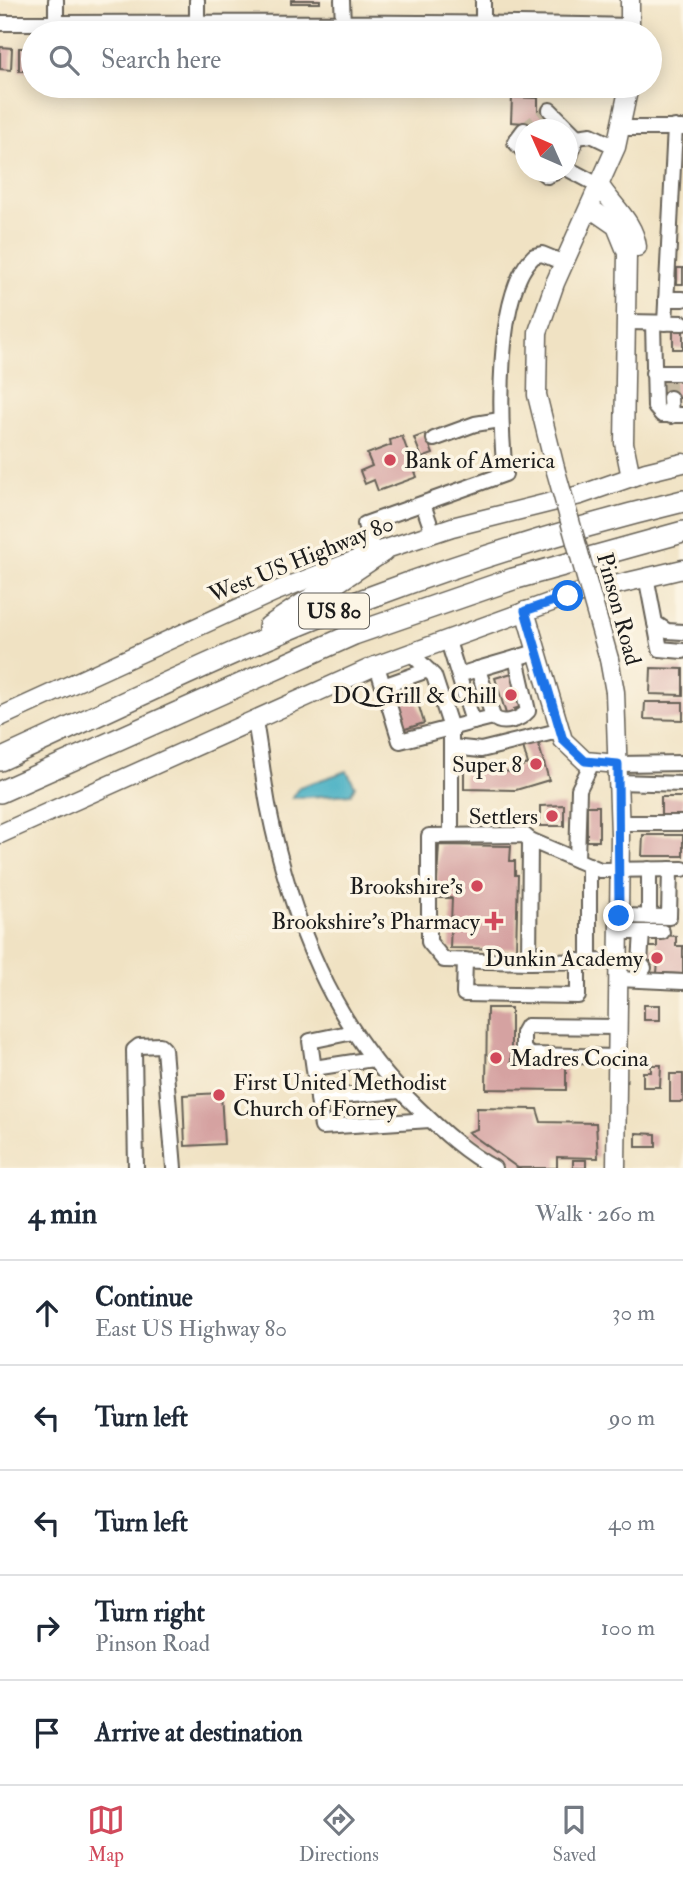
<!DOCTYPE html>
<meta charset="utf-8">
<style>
:root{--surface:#fff;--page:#f6f6f7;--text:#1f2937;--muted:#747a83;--line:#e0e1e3;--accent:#d1495b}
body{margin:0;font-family:"IM FELL Double Pica",serif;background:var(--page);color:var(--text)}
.compass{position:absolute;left:515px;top:119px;width:63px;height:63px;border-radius:50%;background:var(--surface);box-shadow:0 4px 18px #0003;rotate:315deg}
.stop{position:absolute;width:21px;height:21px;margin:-16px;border:5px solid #1a73e8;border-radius:50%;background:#fff}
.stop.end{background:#1a73e8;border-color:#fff;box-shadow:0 2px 7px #0008}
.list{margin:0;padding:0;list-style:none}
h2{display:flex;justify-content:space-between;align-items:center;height:91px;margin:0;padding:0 28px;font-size:30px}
h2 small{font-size:23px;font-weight:400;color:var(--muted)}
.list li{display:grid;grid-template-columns:46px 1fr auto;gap:21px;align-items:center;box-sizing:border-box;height:105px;padding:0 28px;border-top:2px solid var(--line)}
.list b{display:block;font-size:26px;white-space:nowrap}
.list p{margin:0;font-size:23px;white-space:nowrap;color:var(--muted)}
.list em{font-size:23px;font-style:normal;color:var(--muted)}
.icon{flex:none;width:38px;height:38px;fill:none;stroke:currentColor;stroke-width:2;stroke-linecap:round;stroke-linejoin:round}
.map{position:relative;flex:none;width:683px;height:1168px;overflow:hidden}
.search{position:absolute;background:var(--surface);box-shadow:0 4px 18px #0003;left:21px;right:21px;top:21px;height:77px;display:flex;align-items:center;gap:18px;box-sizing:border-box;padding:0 24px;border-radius:38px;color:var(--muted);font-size:26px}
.sheet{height:616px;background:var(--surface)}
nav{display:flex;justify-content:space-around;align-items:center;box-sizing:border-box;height:98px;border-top:2px solid var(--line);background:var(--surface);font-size:19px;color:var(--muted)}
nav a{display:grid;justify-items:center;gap:4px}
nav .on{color:var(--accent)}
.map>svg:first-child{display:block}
.water{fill:#45afc3;stroke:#306670;stroke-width:2}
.building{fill:#d5a2a1}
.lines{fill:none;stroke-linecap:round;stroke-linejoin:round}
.minor-tunnel{stroke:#c6baa2;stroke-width:14;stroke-dasharray:14 7;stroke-linecap:butt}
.minor-casing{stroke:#666156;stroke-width:18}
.major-casing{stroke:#666156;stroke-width:21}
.highway-casing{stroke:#666156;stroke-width:24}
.minor{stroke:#fff;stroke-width:14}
.major{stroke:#fff;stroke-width:18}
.highway{stroke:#fff;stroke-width:21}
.major-bridge-casing{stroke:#666156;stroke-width:21;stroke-linecap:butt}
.major-bridge{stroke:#fff;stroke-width:18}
.route{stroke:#1a73e8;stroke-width:9}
.poi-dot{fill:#d1495b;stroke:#fcf5e5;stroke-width:2.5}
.labels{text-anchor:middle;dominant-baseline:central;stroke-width:7;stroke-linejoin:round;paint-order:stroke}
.shield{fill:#fcf5e5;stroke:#5f5d58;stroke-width:2}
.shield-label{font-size:21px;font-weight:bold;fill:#1c1c1c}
.poi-label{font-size:23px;fill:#1c1c1c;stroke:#fcf5e5;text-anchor:end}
.street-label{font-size:23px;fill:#1c1c1c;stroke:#fcf5e5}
</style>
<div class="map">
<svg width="683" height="1168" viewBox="0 0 683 1168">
<rect width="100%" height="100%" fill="#fcf5e5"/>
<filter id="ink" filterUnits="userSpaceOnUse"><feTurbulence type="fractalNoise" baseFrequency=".0143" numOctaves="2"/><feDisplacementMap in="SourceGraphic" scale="14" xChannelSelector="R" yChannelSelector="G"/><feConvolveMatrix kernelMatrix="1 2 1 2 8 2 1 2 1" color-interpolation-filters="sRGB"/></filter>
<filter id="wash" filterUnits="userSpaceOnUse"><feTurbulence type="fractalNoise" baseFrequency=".00686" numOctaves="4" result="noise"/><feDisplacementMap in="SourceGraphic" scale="28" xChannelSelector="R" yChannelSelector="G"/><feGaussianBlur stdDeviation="1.57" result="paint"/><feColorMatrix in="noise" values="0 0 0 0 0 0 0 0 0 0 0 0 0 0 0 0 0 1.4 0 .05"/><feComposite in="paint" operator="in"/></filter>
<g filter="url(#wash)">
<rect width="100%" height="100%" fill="#f0e2c3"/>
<polygon class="water" points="347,771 355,786 351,794 292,798 299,787"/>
<g id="blocks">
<g class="building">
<rect x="291" y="0" width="29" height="3"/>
<polygon points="0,47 12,48 11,70 0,69"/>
<rect x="19" y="48" width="14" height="23"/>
<polygon points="512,97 538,98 538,111 550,110 571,131 568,146 568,130 524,130 524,123 511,122"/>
<rect x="677" y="268" width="6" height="16"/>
<rect x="673" y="328" width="10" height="21"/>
<rect x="657" y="381" width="26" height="17"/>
<polygon points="425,434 433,454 422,458 414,438"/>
<polygon points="402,436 417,477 378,491 374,480 365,484 360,471 372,466 367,454 391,445 390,440"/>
<polygon points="651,668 683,669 683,695 650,694"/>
<polygon points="512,673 524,706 514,709 516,715 507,717 495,678"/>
<polygon points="414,690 424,723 402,730 391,697"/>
<polygon points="645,702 683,702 683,720 644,719"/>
<polygon points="537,739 549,780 516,790 464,789 464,764 486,765 488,771 516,772 516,768 528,764 522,743"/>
<polygon points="661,797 683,797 683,822 661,821"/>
<polygon points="564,805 564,826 540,826 540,806"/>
<rect x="587" y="806" width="12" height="35"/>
<polygon points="643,835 683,835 683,856 642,856"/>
<polygon points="439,845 511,846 510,861 515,861 515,875 518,875 516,949 450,948 452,898 436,898"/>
<polygon points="657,935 676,936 676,946 683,946 683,974 657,973 658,961 642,961 643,947 657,947"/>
<rect x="644" y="1005" width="16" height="15"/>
<polygon points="487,1008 511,1008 511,1065 566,1065 566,1090 486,1089"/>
<polygon points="651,1065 661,1065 660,1087 643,1087 643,1072 651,1072"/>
<rect x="670" y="1074" width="13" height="28"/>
<polygon points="221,1093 224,1144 185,1146 183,1095"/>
<polygon points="477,1108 537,1109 541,1122 596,1123 598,1158 557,1157 557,1168 518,1168 468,1132 477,1129"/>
<polygon points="636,1133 656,1134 656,1147 636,1147"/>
<rect x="573" y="1160" width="13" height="8"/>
</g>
</g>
</g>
<g filter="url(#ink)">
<use href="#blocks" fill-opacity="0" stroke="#666156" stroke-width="2"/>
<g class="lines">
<g class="minor-tunnel">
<polyline points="524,130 550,110"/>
<polyline points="669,381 670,398"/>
</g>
<g class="minor-casing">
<g id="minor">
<polyline points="56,0 56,23"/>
<polyline points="197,0 197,32"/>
<polyline points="342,0 343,25"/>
<polyline points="483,0 483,21"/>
<path d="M0,23C210,23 420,21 630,26"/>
<polyline points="550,110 577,137"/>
<polyline points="622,128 683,128"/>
<polyline points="524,130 515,142 526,154"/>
<polyline points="568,161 577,137 591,135 616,147"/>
<polyline points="568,169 600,186"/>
<polyline points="542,172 547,176 556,172"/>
<polyline points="666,299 683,299"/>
<polyline points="627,322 683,323"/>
<polyline points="653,323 655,407 662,415 683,415"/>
<polyline points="665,323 675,127"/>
<polyline points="653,373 683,373"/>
<polyline points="670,398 671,416"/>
<polyline points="434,439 475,424 500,420"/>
<polyline points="423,504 433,533"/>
<path d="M374,553L365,524L505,474C500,423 494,293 534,256L542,254L564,263"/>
<polyline points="646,576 655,623 667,631 683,632"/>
<polyline points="655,623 660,649 683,651"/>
<polyline points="448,641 473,722 493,717 478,669 459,675"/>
<polyline points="412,654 434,676 451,728 451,833"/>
<polyline points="377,666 400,741 473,722"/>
<polyline points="478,669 536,652"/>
<polyline points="383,686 428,670"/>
<path d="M493,717C502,726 520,720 528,711L516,658"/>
<path d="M255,721C260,749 263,777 268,805C291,920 332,1028 419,1109C442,1131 466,1153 494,1168"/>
<polyline points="452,747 481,750 558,731"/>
<polyline points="618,764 683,763"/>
<polyline points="618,782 683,784"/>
<polyline points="620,823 683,823"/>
<polyline points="577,860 579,789 593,761"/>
<polyline points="649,869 649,917"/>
<polyline points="619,916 669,917 670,869"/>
<polyline points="619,932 642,932 640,963 644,968"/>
<polyline points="642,932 662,932"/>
<polyline points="465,960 464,994 578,996 578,961"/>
<polyline points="589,961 589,865"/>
<polyline points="619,961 529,962 530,840 600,870 683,869"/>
<polyline points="529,962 444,960 429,942 429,836 524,835 530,840"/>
<polyline points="618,979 683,982"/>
<polyline points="353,1032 310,1041 322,1127 430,1120"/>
<polyline points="617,1057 531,1055 523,1050 523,1033 527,1026 618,1027"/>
<polyline points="314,1068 373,1059"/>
<polyline points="318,1098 400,1091"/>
<polyline points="136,1168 134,1050 139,1046 160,1045 164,1049 174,1168"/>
</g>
</g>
<g class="major-casing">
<g id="major">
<polyline points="630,0 630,33"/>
<path d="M600,186C613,206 634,222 637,247"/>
<polyline points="590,208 616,226 627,253 624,443 631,477"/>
<polyline points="555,468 537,395 538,332 555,283 616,147 629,86"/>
<polyline points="525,611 563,740 585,761 618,764"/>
<polyline points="609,659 615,692 620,835 616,1168"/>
<polyline points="0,717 274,592 374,553 452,527 580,495 646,472 683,463"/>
<polyline points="0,834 375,666 568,596 683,569"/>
</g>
</g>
<g class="highway-casing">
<g id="highway">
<polyline points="269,627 383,551"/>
<path d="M0,760C125,703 250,641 379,594C478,557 580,526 683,501"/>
<polyline points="0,792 354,634 513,579 683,532"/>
</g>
</g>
<use href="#minor" class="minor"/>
<use href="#major" class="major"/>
<use href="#highway" class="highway"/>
<g class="major-bridge-casing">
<polyline id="major-bridge" points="555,468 609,659"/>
</g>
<use href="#major-bridge" class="major-bridge"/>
</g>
</g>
<g class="lines" filter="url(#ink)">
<polyline class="route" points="568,596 525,611 563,740 585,761 618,764 619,916"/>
</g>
<g class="poi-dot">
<circle cx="390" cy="460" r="7"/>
<circle cx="511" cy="695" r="7"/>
<circle cx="536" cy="764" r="7"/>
<circle cx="552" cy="816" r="7"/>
<circle cx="477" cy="886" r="7"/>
<path d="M490.5 910.5h7v7h7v7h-7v7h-7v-7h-7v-7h7z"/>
<circle cx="657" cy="958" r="7"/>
<circle cx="496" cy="1058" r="7"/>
<circle cx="219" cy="1095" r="7"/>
</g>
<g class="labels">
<rect class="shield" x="299" y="593.5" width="70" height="35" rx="5"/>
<g class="shield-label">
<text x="334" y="611">US 80</text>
</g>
<g class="poi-label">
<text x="404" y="460" text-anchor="start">Bank of America</text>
<text x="497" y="695">DQ Grill &amp; Chill</text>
<text x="522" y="764">Super 8</text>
<text x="538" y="816">Settlers</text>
<text x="463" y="886">Brookshire's</text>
<text x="480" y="921">Brookshire's Pharmacy</text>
<text x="643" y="958">Dunkin Academy</text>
<text x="510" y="1058" text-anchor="start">Madres Cocina</text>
<text x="233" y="1082" text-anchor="start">First United Methodist<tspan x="233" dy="26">Church of Forney</tspan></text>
</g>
<g class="street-label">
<text transform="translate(301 559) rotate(-22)">West US Highway 80</text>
<text transform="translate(619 609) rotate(75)">Pinson Road</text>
</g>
</g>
</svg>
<svg class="compass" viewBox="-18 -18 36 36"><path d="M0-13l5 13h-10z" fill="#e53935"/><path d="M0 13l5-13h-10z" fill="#747a83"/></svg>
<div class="stop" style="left:568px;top:596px"></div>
<div class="stop end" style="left:619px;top:916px"></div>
<div class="search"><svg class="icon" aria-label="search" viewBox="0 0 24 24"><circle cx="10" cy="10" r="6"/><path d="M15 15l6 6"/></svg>Search here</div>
</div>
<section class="sheet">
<h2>4 min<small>Walk · 260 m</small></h2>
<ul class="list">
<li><svg class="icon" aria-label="ahead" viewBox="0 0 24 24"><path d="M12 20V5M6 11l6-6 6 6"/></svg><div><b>Continue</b><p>East US Highway 80</p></div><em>30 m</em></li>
<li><svg class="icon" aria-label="left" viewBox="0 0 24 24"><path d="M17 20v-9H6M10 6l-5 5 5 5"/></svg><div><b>Turn left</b></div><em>90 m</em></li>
<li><svg class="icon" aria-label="left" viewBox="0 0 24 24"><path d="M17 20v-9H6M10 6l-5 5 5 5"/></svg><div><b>Turn left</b></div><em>40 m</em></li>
<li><svg class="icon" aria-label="right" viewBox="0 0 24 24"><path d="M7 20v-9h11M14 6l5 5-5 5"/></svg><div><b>Turn right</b><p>Pinson Road</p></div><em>100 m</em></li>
<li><svg class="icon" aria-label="arrive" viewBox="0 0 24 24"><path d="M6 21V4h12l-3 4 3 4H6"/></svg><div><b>Arrive at destination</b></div></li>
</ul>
</section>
<nav>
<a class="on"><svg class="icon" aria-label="map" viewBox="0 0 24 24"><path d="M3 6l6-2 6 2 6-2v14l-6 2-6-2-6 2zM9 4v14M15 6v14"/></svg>Map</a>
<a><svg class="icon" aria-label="directions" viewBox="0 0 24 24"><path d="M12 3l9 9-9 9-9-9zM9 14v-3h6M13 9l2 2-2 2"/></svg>Directions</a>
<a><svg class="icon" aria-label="saved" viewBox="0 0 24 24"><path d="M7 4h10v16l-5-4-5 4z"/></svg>Saved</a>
</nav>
